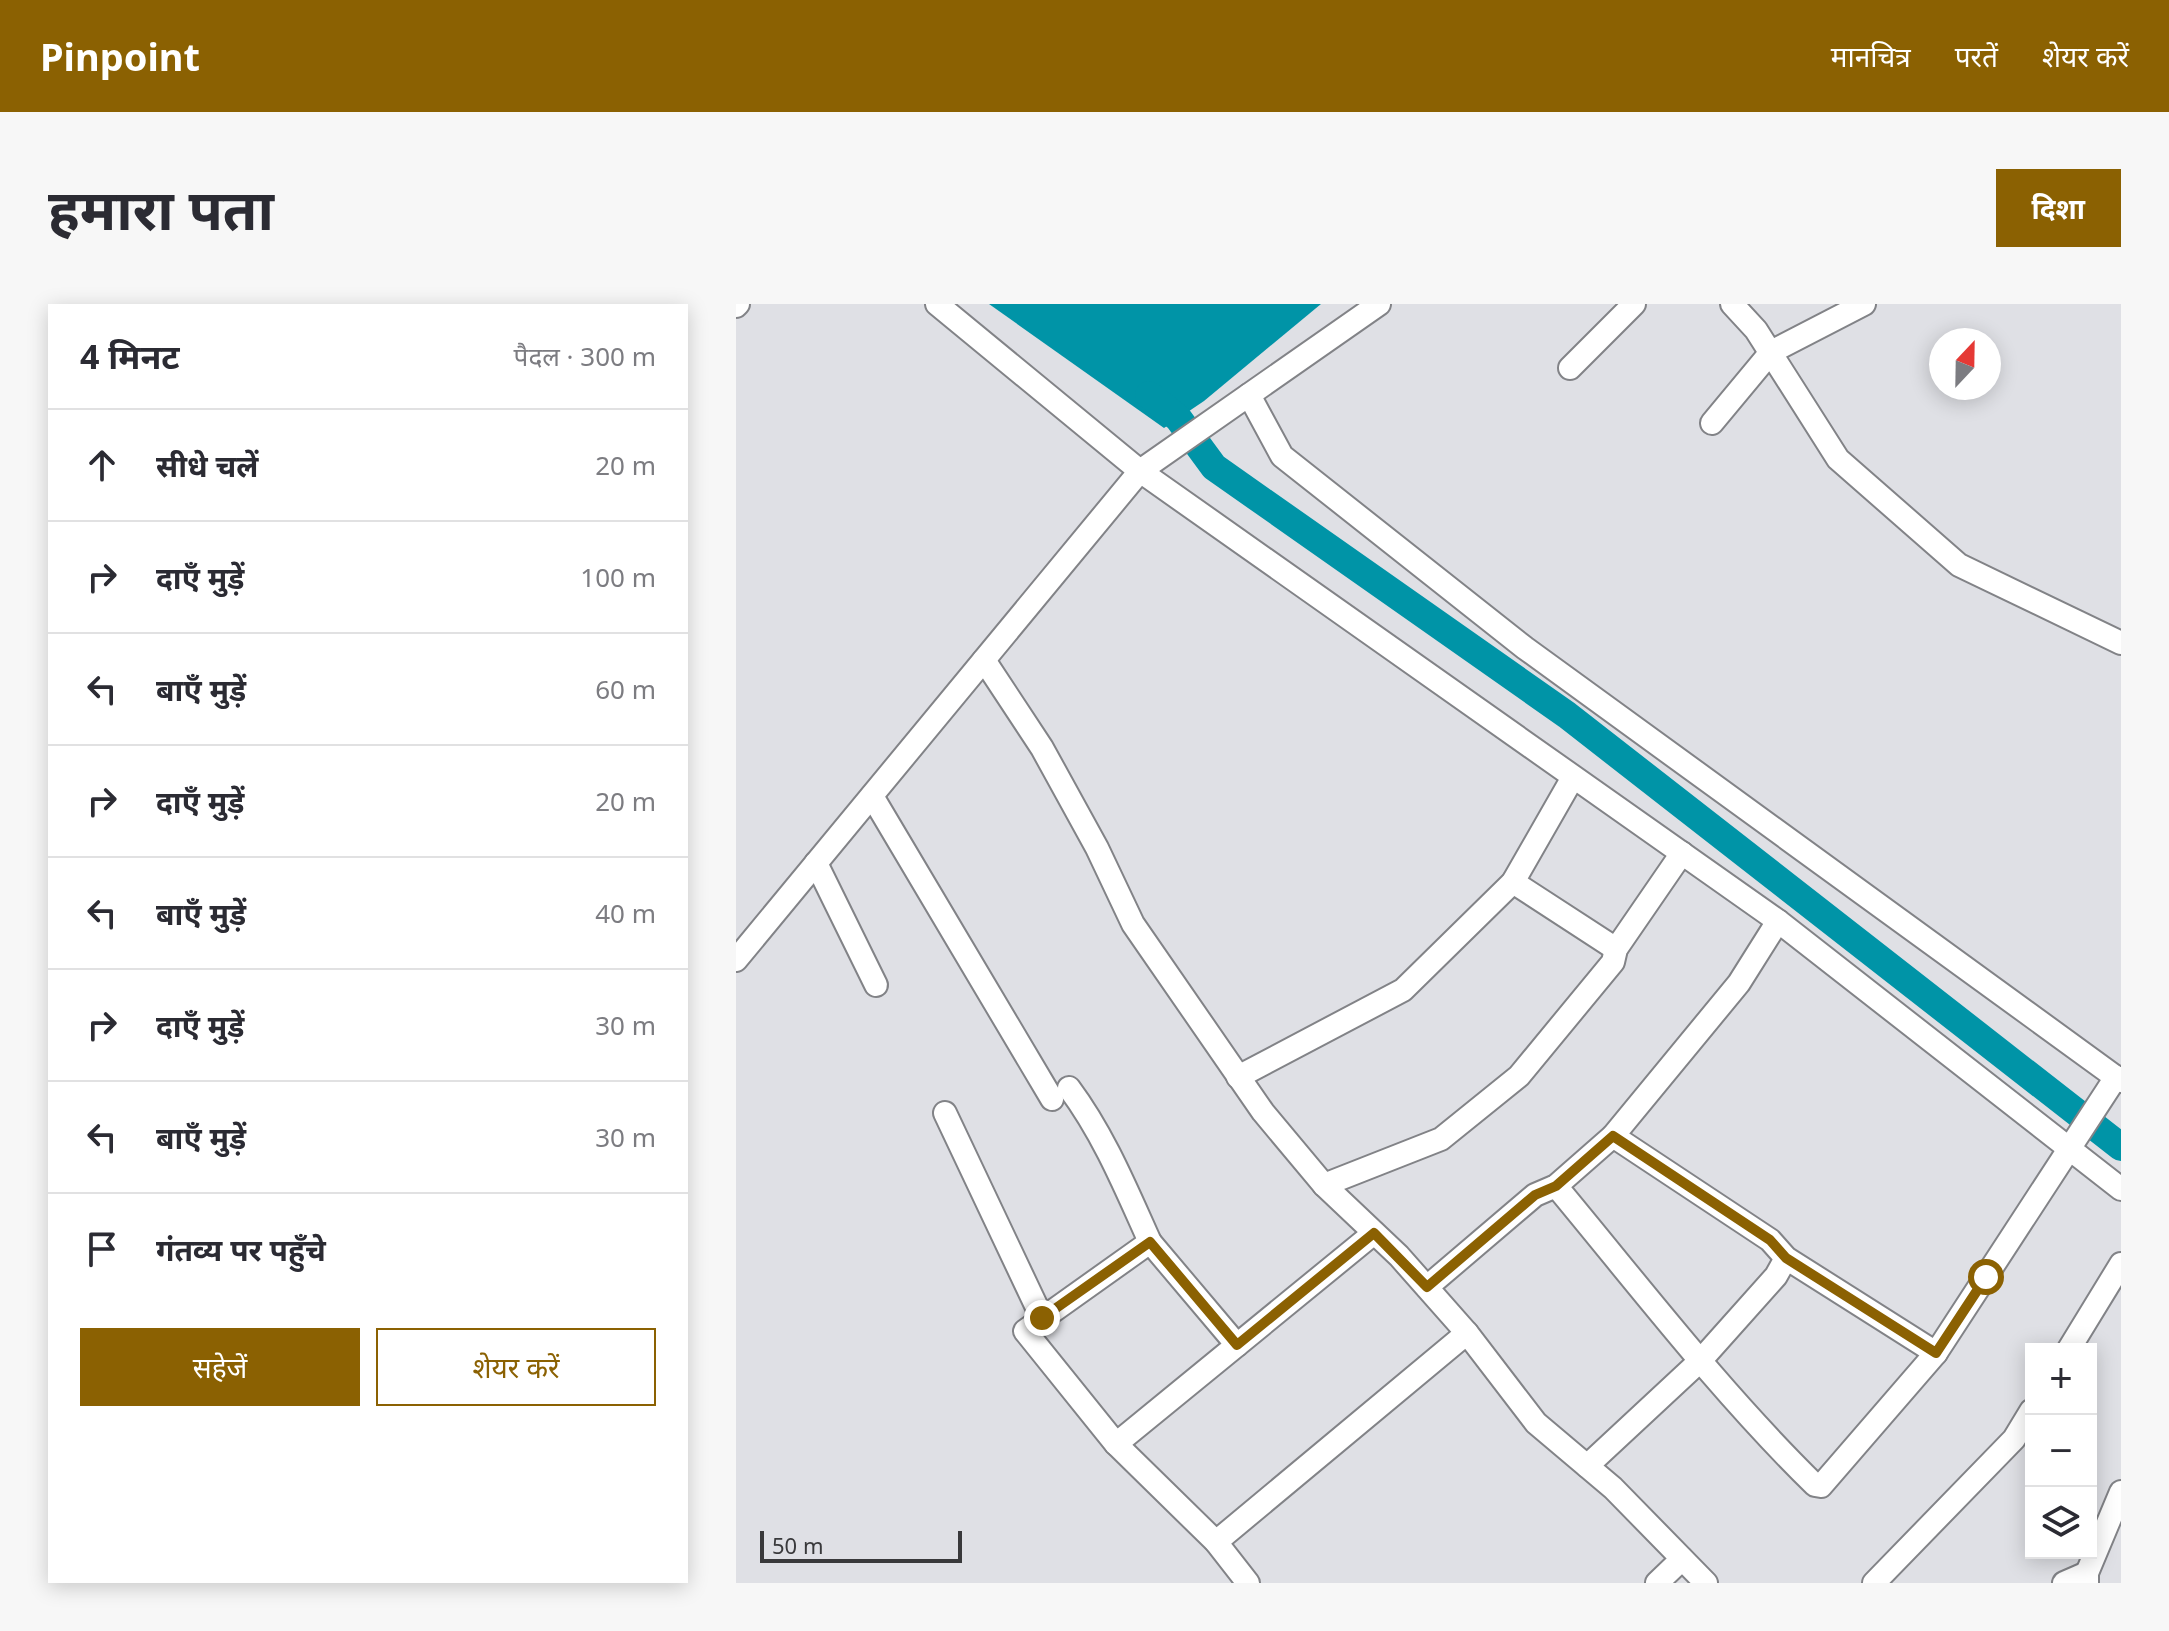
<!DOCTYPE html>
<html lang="hi">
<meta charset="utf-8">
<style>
:root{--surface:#fff;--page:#f7f7f7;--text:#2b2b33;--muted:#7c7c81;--line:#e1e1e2;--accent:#8b6102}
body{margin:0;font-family:"Noto Sans","Noto Sans Devanagari",sans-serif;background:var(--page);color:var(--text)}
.controls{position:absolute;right:24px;bottom:24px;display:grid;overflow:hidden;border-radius:0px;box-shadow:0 4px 20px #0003}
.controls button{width:72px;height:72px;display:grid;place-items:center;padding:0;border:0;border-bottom:2px solid var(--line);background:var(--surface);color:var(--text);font:40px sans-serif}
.compass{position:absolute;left:1193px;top:24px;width:72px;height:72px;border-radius:50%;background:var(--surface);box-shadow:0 4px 20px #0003;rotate:22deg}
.scale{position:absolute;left:24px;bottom:20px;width:202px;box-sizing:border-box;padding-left:8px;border:4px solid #39393b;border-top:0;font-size:22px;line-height:28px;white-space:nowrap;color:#39393b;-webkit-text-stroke:6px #dfe0e5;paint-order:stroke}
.stop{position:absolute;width:24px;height:24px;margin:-18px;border:6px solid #8b6102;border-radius:50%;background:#fff}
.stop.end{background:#8b6102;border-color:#fff;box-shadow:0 2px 8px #0008}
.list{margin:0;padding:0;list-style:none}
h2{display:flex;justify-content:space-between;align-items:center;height:104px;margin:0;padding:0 32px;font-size:34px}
h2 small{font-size:26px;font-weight:400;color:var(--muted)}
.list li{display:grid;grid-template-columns:52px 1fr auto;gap:24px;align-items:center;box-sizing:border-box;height:112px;padding:0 32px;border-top:2px solid var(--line)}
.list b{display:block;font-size:30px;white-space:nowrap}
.list em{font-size:26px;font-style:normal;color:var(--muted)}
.actions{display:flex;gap:16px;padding:24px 32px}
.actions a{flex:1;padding:18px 0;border:2px solid var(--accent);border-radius:0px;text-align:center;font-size:28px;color:var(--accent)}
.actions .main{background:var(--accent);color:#fff}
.icon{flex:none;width:44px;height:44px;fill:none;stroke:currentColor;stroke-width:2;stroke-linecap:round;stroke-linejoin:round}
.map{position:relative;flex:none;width:1385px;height:1279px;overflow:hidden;border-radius:0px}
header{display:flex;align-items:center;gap:48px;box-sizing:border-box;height:112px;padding:0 40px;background:var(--accent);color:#fff}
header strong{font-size:38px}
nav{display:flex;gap:44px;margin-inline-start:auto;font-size:28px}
.intro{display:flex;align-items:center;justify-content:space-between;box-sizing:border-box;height:192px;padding:0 48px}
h1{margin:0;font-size:56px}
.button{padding:20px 36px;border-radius:0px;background:var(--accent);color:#fff;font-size:28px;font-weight:700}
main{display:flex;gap:48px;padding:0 48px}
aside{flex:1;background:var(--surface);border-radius:0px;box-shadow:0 4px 20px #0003}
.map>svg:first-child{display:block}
.water{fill:#0094a7}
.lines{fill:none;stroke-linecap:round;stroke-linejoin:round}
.canal{stroke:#0094a7;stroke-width:28}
.minor-casing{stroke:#828387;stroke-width:26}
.minor{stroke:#fff;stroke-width:22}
.route{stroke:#8b6102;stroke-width:10}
</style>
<header>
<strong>Pinpoint</strong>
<nav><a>मानचित्र</a><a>परतें</a><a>शेयर करें</a></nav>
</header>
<div class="intro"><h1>हमारा पता</h1><a class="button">दिशा</a></div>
<main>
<aside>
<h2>4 मिनट<small>पैदल · 300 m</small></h2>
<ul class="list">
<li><svg class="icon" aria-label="ahead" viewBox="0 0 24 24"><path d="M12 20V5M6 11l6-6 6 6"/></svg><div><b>सीधे चलें</b></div><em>20 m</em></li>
<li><svg class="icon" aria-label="right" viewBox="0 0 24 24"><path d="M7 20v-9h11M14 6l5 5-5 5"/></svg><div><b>दाएँ मुड़ें</b></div><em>100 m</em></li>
<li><svg class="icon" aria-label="left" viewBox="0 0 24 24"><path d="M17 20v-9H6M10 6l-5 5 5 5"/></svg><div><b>बाएँ मुड़ें</b></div><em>60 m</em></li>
<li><svg class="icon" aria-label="right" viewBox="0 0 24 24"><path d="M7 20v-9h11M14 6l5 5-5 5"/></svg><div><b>दाएँ मुड़ें</b></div><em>20 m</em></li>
<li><svg class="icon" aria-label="left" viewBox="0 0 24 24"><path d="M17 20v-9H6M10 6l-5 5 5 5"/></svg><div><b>बाएँ मुड़ें</b></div><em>40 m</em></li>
<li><svg class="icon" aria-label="right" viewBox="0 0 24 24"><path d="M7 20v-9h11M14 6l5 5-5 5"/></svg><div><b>दाएँ मुड़ें</b></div><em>30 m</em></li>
<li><svg class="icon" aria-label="left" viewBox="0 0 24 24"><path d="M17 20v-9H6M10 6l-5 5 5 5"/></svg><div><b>बाएँ मुड़ें</b></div><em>30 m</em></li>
<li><svg class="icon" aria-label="arrive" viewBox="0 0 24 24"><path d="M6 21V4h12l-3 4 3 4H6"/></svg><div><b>गंतव्य पर पहुँचे</b></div></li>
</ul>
<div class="actions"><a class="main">सहेजें</a><a>शेयर करें</a></div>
</aside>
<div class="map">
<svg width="1385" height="1279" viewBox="0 0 1385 1279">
<rect width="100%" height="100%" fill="#dfe0e5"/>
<polygon class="water" points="253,0 585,0 468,97 428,124"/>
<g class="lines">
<polyline class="canal" points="413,91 442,114 478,163 831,411 1385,843"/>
<g class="minor-casing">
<g id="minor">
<polyline points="201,0 404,167 1042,617 1385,885"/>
<polyline points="996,0 1020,26 1102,155 1223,261 1385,339"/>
<polyline points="0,2 2,0"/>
<polyline points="834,64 898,0"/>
<polyline points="513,91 546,152 789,344 1385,777"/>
<polyline points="976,119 1035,48 1128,0"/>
<polyline points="248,356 306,444 361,544 397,620 527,808 588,881 663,952 731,1029 800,1119 877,1184 970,1279"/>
<polyline points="136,492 316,795"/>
<polyline points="80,559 140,681"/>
<polyline points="777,578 880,645"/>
<polyline points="0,656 404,167 643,0"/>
<polyline points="502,773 667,686 777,578 836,475"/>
<path d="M333,784C368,831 390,885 414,938"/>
<polyline points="209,809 306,1014"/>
<polyline points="877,832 1034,936 1050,954 1200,1049"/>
<polyline points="588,881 705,835 783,772 877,658 880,645 946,549"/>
<path d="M820,882C904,983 985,1089 1079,1181L1085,1182L1200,1049L1380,773"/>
<polyline points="691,983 799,891 820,882 877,832 1003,679 1042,617"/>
<polyline points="501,1041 414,938 289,1027 380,1140 480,1238 512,1279"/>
<polyline points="1333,1045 1385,960"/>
<polyline points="380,1140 638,929"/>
<polyline points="851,1162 965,1056 1040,972 1050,954"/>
<polyline points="480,1238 731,1029"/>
<polyline points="921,1279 946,1255"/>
<polyline points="1138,1279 1278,1135 1295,1107"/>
<polyline points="1328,1279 1351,1269"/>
<polyline points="1351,1279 1351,1269 1385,1188"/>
</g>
</g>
<use href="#minor" class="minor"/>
</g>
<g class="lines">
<polyline class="route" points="306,1014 414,938 501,1041 638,929 691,983 799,891 820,882 877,832 1034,936 1050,954 1200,1049 1250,973"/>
</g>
</svg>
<div class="controls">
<button>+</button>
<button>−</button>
<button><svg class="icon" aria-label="layers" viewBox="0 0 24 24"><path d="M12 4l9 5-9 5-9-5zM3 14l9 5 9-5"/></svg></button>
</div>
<svg class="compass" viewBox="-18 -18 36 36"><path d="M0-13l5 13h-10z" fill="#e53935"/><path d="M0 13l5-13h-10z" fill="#7c7c81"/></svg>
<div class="scale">50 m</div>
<div class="stop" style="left:1250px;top:973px"></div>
<div class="stop end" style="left:306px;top:1014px"></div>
</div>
</main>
